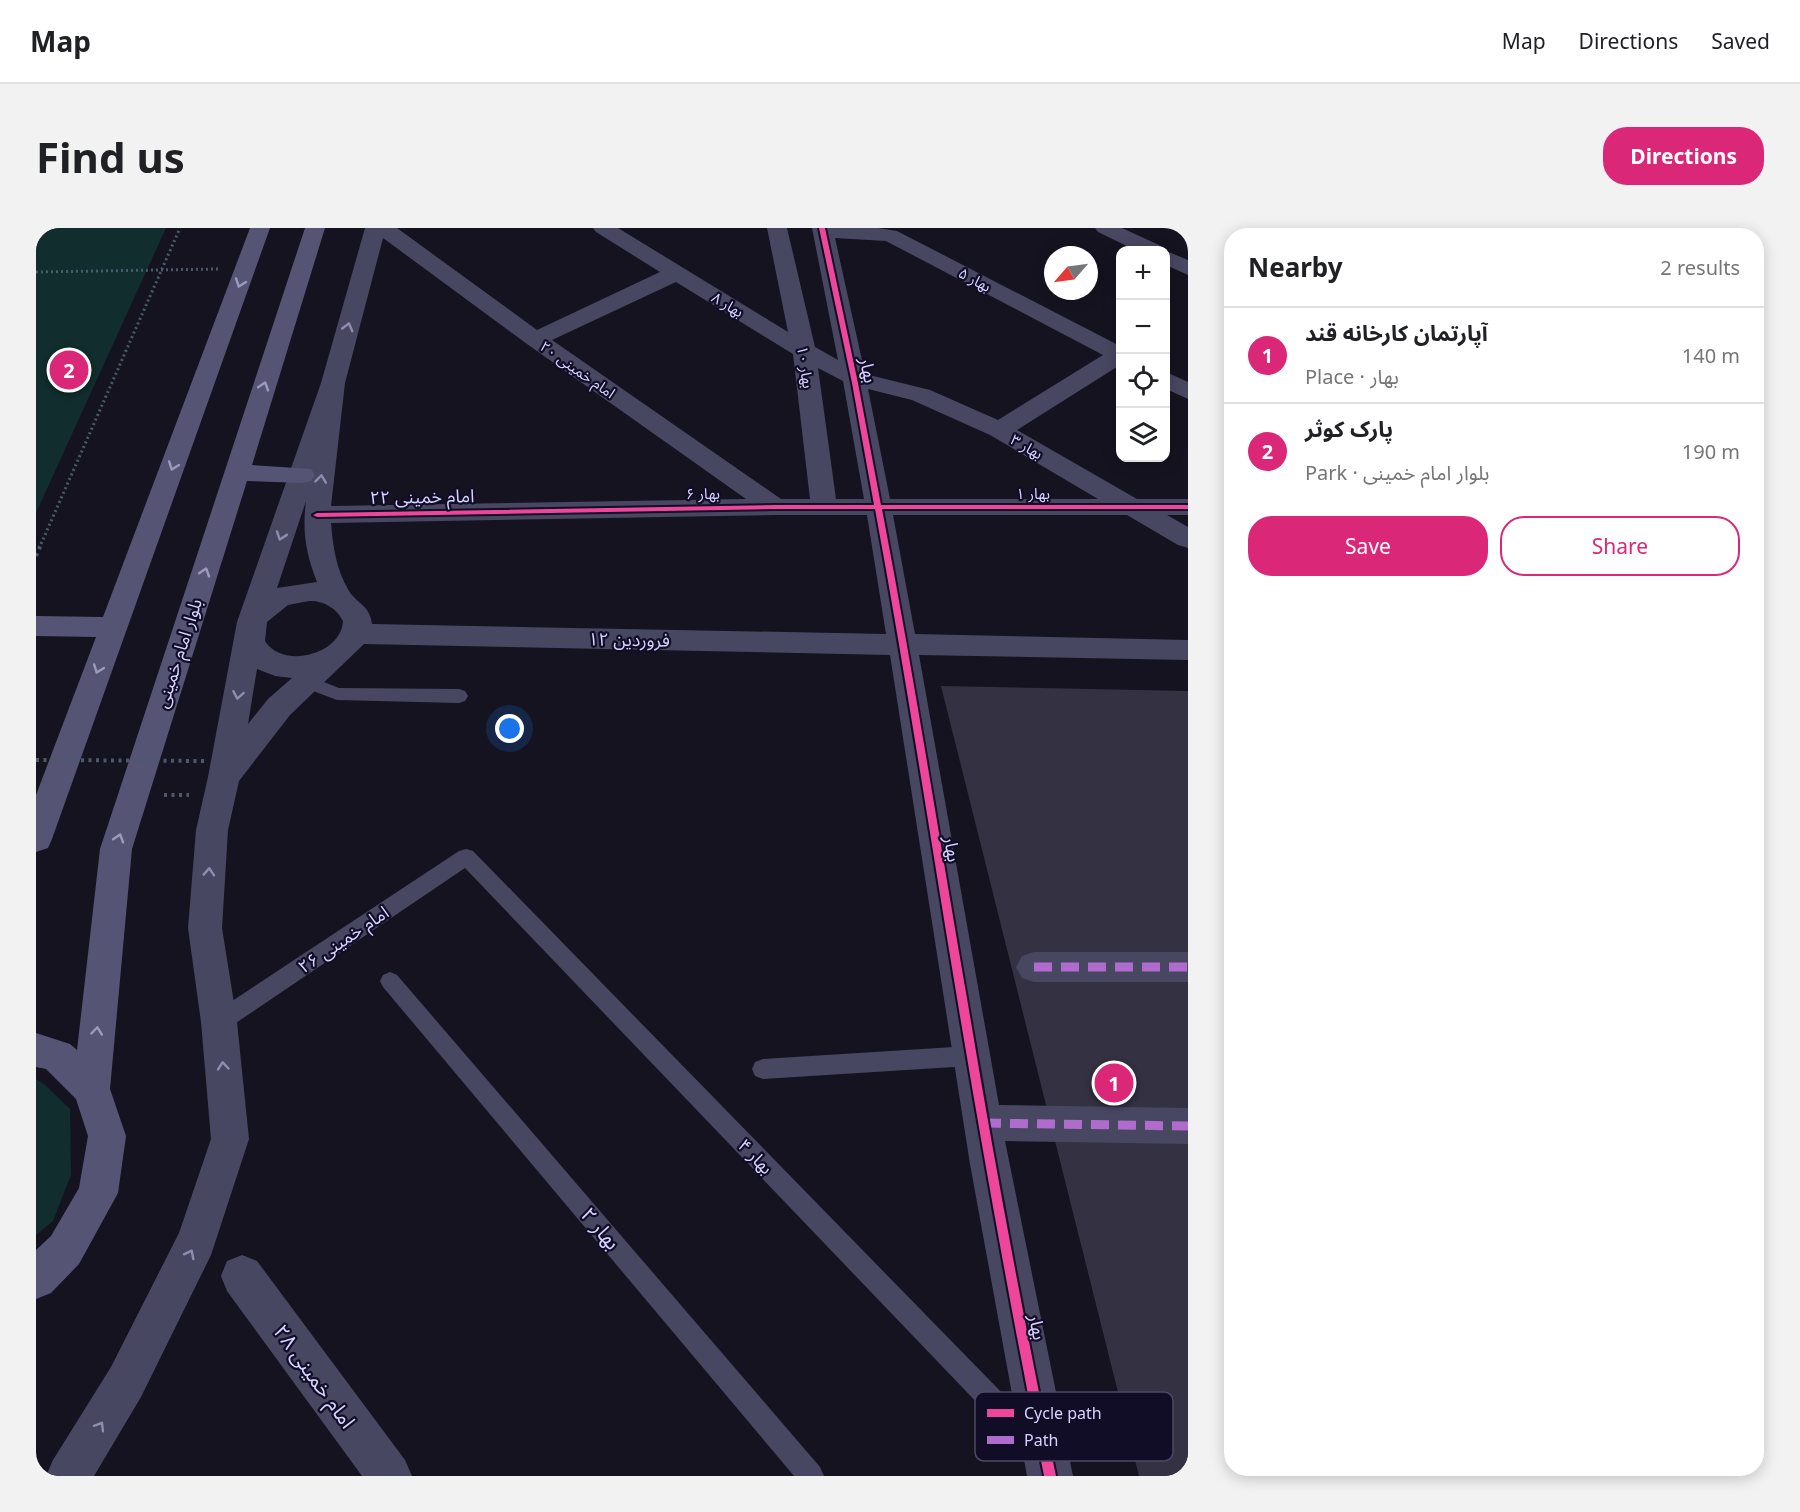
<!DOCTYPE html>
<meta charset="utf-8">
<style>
:root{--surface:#fff;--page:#f2f2f2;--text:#202124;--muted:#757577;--line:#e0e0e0;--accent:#db2777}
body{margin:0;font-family:"Noto Sans","Noto Sans Arabic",sans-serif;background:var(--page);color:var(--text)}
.controls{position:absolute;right:18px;top:18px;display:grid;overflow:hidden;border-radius:12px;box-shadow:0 3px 15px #0003}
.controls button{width:54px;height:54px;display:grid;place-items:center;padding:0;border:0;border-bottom:2px solid var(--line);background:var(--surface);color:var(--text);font:30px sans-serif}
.compass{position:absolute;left:1008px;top:18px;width:54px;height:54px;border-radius:50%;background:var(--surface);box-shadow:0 3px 15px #0003;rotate:242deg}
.you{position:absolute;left:474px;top:501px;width:21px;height:21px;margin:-15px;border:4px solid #fff;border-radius:50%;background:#1a73e8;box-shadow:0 0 0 9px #1a73e833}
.badge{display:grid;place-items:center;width:39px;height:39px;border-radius:50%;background:var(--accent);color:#fff;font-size:20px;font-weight:700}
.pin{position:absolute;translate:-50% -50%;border:3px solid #fff;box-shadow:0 2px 6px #0006}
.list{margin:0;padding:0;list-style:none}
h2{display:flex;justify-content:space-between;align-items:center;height:78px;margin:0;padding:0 24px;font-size:26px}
h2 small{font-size:20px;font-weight:400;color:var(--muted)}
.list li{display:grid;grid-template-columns:39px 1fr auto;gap:18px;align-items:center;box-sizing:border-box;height:96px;padding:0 24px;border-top:2px solid var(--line)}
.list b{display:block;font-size:22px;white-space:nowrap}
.list p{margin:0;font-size:20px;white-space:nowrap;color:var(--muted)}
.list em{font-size:20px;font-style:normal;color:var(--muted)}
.actions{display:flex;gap:12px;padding:18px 24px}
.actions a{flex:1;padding:14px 0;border:2px solid var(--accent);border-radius:24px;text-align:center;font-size:21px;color:var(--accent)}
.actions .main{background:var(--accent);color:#fff}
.icon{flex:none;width:33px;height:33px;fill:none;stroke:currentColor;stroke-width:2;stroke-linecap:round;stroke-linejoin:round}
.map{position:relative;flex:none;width:1152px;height:1248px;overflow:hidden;border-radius:24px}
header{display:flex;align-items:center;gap:36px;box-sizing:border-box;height:84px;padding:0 30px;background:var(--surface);border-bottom:2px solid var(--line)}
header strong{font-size:28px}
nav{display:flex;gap:33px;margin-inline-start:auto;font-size:21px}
.intro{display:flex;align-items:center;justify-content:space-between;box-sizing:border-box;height:144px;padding:0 36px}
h1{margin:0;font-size:42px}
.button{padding:15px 27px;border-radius:24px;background:var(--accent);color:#fff;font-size:21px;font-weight:700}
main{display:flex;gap:36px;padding:0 36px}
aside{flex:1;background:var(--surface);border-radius:24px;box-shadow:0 3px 15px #0003}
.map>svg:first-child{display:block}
.green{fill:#112d2d}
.building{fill:#333142}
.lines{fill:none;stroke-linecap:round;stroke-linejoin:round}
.path-far1{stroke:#4a5a6a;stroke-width:3;stroke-dasharray:2 3;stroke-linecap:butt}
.path{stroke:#4a5a6a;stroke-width:4;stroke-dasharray:3 4.5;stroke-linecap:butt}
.service{fill:#484761;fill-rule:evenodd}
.minor{fill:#484761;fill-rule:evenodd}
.secondary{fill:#565474;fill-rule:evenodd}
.path-bridge{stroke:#4a5a6a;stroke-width:4;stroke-dasharray:3 4.5;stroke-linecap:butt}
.quiet{stroke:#b06ccc;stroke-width:9;stroke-dasharray:18 9;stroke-linecap:butt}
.cycleway-casing{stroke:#110d26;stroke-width:4}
.cycleway{fill:#ed469a;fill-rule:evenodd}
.oneway{stroke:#9d99c0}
.oneway2{stroke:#908cb0}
.labels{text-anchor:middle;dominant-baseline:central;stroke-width:4.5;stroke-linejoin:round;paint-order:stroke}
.far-street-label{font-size:15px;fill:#d7d2ff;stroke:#110d26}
.street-label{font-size:18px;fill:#d7d2ff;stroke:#110d26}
.near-street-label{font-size:21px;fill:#d7d2ff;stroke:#110d26}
.key{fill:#110d26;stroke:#4c4867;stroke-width:1.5}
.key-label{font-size:16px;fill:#d7d2ff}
</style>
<header>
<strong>Map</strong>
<nav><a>Map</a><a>Directions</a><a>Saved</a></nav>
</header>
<div class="intro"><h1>Find us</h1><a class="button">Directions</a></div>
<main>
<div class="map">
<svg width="1152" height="1248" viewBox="0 0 1152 1248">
<rect width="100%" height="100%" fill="#151320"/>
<g class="green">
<polygon points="0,0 130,0 0,285"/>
<polygon points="0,851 9,857 34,881 35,947 17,993 0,1007"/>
</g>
<polygon class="building" points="905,458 1152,463 1152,1248 1103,1248"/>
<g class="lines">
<g class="path-far1">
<polyline points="0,44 182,41"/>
<polyline points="5,316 144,0"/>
</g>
<g class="path">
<polyline points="0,328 6,314"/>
<polyline points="128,567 153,567"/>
</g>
<g class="service">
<polygon points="270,447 303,460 423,461 429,463 432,468 429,473 423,475 301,472 264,458 261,453 264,448"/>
<polygon points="430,621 437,623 1009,1209 1013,1218 1009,1227 1000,1231 991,1227 429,640 191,801 183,804 175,801 172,794 175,787 423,623"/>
<polygon points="354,744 361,747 784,1239 788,1248 758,1248 347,759 344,753 347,747"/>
<polygon points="934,818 942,821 945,828 942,835 934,838 727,851 719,848 716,841 719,834 727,831"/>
</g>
<g class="minor">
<path d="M329,0H361L501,102L624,44L560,4L557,0H582L752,104L731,0H751L779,119L802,132L776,0H842L861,3L1084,118V137L981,202L1101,271H1152V287H1131L1152,299V320L1142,317L1091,287H857L879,406L1152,412V432L883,427L963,877L1152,880V916L969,913L1037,1248H991L934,936L854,427L328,416L254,487L203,553L192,602L186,700L201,794L213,911L175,1027L105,1169L58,1248H10L17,1232L75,1139L143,1005L175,911L165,794L152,700L160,602L172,549L201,394L285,155ZM347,10L491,116L710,271L295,278L309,155ZM799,10L850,13L1067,127L962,192L894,162L829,146ZM640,54L757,126L774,271H745L516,112ZM782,140L807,153L828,271H800ZM832,161L876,172L954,207L1062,271H854ZM270,273C266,303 270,326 281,354L241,360ZM739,287H831L850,406L336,396C334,377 320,375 313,363C300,341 297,319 295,295ZM273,373C286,372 301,380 307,393C306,426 247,442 229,413L231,394L252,377ZM221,441L239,448L256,450L232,471L212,496Z"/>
<polygon points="1059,0 1086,0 1123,17 1126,22 1099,22 1062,4"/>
<polygon points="1130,23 1152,32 1152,47 1130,37"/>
<polygon points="1130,144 1152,154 1152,171 1130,161"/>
<polygon points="998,724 1152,724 1152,754 998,754 986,750 980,739 986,728"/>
<polygon points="206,1027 221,1033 369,1232 376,1248 326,1248 191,1063 185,1048 191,1033"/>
</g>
<g class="secondary">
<polygon points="214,0 234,0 16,611 12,620 0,624 0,567 60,409 0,408 0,388 67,389"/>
<polygon points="269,0 289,0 216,237 275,241 279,247 275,253 266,255 211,253 96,621 74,861 90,908 82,965 43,1036 15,1065 0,1071 0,1022 15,1008 43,960 52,908 40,871 10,841 0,839 0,805 34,816 41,822 64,621"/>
</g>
<polyline class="path-bridge" points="0,532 169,533"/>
<g class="quiet">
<polyline points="998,739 1152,739"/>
<polyline points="947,895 1152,898"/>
</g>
<g class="cycleway-casing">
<path id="cycleway" d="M783,0H789L822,155L845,277H1152V281H846C878,448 904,615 933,782C959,938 988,1093 1020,1248H1008C977,1093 949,938 923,782C895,615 870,448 839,281H739L281,289L277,287L281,285L739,277H838L816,155Z"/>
</g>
<use href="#cycleway" class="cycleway"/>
</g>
<defs><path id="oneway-chevron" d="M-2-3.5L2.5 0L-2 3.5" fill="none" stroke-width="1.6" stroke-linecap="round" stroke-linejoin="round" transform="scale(1.5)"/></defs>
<g class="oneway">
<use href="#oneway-chevron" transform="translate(204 55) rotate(110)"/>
<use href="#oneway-chevron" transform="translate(228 158) rotate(-72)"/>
<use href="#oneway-chevron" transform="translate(137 238) rotate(110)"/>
<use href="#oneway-chevron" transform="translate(169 344) rotate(-72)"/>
<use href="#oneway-chevron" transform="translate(62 441) rotate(110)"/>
<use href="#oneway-chevron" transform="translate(83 610) rotate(-72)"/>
<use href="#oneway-chevron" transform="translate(61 803) rotate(-84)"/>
</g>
<g class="oneway2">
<use href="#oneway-chevron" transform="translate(312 99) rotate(-75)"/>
<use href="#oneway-chevron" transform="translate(285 251) rotate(-83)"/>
<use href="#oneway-chevron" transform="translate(245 308) rotate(109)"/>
<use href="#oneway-chevron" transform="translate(202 467) rotate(100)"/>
<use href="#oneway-chevron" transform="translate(173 644) rotate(-86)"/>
<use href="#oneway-chevron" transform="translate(187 838) rotate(-95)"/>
<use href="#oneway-chevron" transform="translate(154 1026) rotate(-63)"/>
<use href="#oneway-chevron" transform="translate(64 1198) rotate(-59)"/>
</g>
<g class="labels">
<g class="far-street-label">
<text transform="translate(939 51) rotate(28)">بهار ۵</text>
<text transform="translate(692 76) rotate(31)">بهار ۸</text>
<text transform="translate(770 139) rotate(82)">بهار ۱۰</text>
<text transform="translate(542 141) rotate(35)">امام خمینی ۲۰</text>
<text transform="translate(991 218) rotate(30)">بهار ۳</text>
<text transform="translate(667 265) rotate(-1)">بهار ۶</text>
<text x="997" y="265">بهار ۱</text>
</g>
<g class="street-label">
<text transform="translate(833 142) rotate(78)">بهار</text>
<text transform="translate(386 268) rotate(-1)">امام خمینی ۲۲</text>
<text transform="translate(593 411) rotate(1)">۱۲ فروردین</text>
<text transform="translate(142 425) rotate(-72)">بلوار امام خمینی</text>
<text transform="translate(917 621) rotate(81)">بهار</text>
<text transform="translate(307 711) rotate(-34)">امام خمینی ۲۶</text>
<text transform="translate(720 928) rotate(46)">بهار ۴</text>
<text transform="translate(1002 1099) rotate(79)">بهار</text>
</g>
<g class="near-street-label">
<text transform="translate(565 1000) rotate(50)">بهار ۲</text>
<text transform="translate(279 1148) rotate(54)">امام خمینی ۲۸</text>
</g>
</g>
<rect x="939" y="1164" width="198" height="69" rx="9" class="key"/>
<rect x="951" y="1181" width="27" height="8" fill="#ed469a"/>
<rect x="951" y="1208" width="27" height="8" fill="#b06ccc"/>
<g class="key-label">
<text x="988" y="1191">Cycle path</text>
<text x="988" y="1218">Path</text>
</g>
</svg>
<div class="controls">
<button>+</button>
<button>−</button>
<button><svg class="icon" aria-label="locate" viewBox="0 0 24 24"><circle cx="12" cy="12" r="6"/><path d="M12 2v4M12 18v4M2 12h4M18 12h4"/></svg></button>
<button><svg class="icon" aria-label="layers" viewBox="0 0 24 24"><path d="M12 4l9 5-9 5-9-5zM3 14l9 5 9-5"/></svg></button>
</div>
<svg class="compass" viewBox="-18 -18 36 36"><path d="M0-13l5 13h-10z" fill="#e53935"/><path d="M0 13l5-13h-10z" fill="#757577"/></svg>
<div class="you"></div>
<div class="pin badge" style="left:1078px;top:855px">1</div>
<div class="pin badge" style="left:33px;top:142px">2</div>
</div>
<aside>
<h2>Nearby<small>2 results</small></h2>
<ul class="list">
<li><span class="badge">1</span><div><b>آپارتمان کارخانه قند</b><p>Place · بهار</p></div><em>140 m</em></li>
<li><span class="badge">2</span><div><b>پارک کوثر</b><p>Park · بلوار امام خمینی</p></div><em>190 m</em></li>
</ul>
<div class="actions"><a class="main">Save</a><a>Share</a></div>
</aside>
</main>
